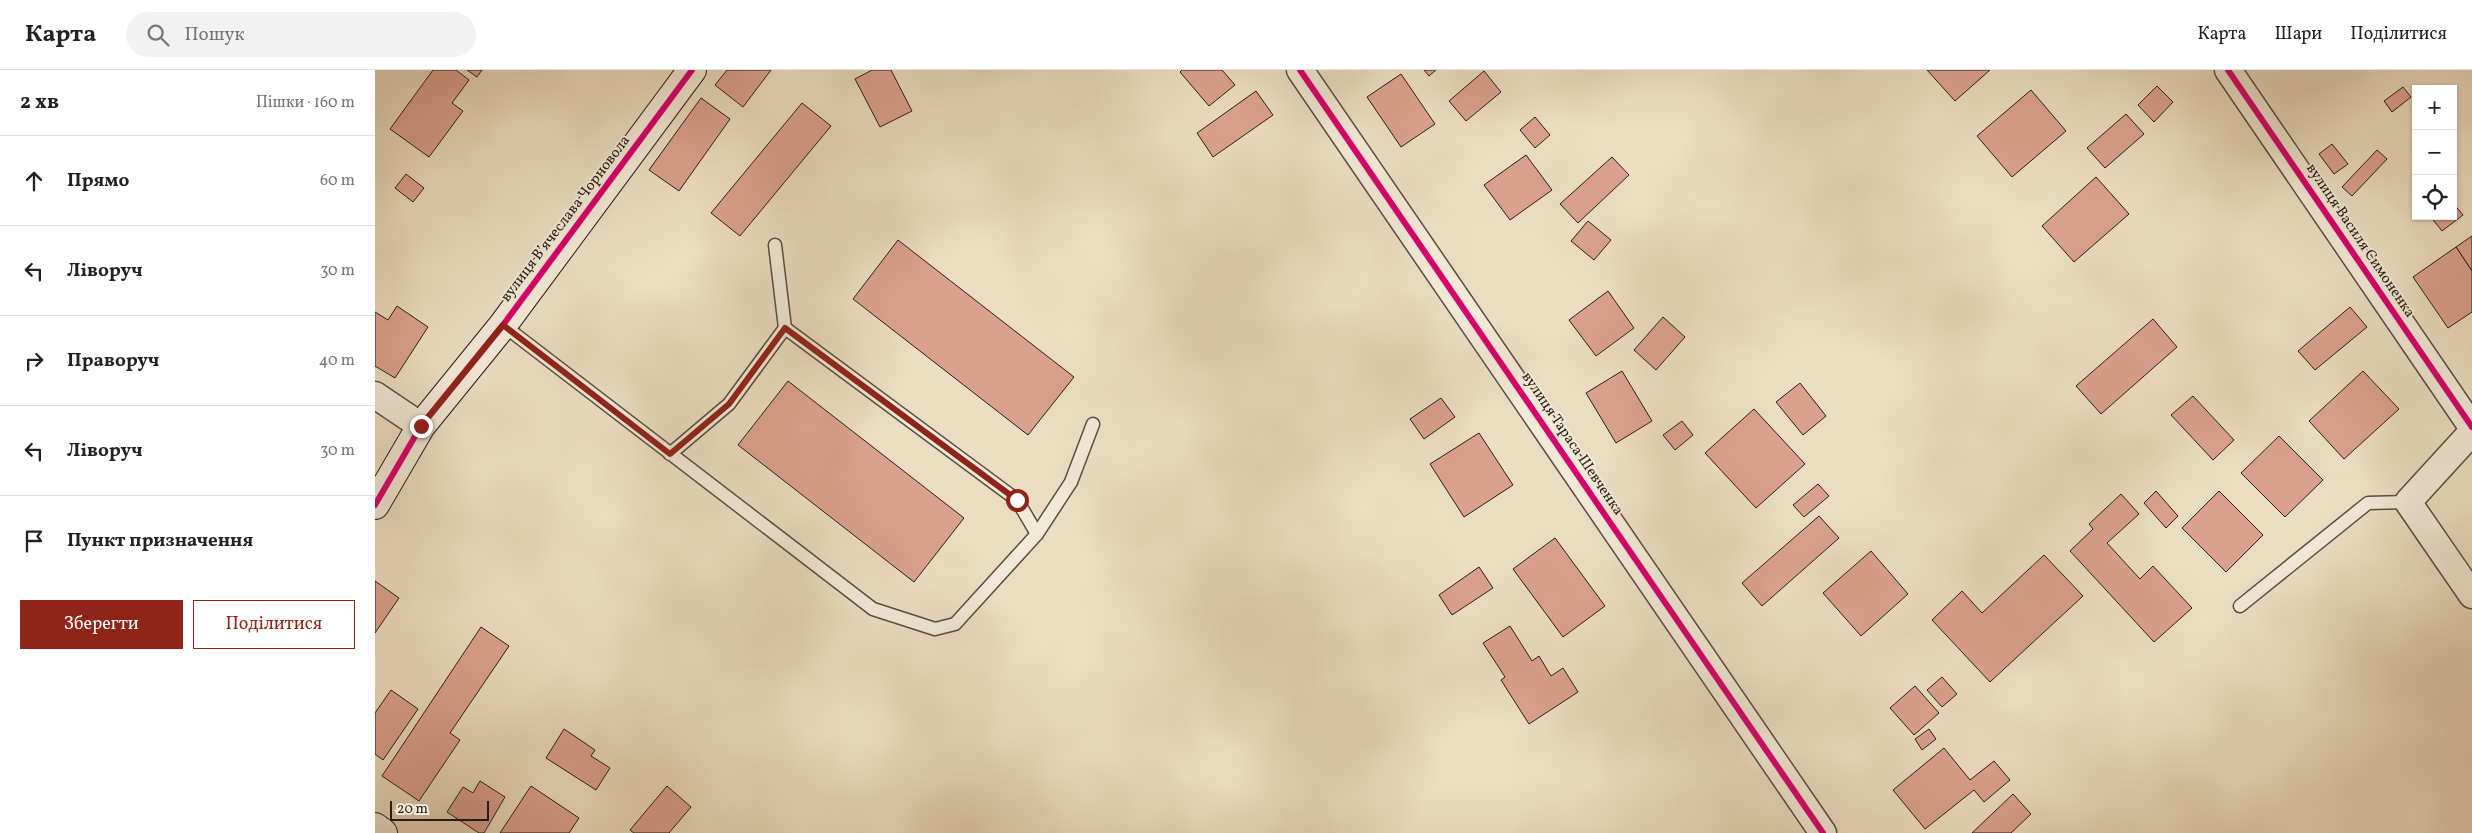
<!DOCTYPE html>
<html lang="uk">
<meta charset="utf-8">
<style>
:root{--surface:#fff;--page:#f2f2f2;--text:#222;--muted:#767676;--line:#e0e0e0;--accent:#8f2418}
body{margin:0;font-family:Vollkorn,serif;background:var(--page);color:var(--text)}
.controls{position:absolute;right:15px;top:15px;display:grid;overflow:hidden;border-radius:0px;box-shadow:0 1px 4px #0004}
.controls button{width:45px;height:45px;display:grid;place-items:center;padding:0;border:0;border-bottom:1px solid var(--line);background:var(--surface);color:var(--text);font:25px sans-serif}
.scale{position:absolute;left:15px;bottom:12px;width:99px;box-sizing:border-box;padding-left:5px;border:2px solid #281d15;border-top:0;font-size:14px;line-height:18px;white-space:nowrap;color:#281d15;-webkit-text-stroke:4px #f3e9d7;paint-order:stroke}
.stop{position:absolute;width:15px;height:15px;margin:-11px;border:4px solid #8f2418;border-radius:50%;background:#fff}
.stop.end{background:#8f2418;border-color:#fff;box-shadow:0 1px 5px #0008}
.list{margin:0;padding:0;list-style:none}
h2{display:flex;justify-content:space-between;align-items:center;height:65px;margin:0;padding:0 20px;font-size:21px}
h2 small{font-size:16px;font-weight:400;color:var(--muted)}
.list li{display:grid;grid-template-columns:32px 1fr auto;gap:15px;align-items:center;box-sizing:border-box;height:90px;padding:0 20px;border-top:1px solid var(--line)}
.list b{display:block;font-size:19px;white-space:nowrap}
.list em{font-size:16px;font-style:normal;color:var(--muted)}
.actions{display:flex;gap:10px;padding:15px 20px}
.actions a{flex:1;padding:11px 0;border:1px solid var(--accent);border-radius:0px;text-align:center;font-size:18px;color:var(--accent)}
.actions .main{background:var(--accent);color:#fff}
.icon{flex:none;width:28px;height:28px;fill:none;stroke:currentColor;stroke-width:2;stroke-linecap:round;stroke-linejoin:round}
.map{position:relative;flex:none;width:2097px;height:763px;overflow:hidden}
header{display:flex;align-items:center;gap:30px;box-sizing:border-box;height:70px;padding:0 25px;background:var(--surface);border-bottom:1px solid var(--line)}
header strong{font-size:24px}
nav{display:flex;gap:28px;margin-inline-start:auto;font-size:18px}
.search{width:350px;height:45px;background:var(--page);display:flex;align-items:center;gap:12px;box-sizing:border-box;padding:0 18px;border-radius:28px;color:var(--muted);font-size:19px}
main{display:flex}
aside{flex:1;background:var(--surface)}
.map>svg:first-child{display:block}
.building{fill:#dba18f;stroke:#281d15}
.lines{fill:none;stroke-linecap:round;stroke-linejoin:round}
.lane-casing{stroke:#594d40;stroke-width:15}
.street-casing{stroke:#594d40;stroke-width:29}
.secondary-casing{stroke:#281d15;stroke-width:30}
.lane{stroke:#f3e9d7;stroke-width:12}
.street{stroke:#f3e9d7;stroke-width:26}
.secondary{stroke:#f3e9d7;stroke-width:28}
.cycleway-casing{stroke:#f3e9d7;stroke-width:9}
.cycleway{stroke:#d6006c;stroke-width:6}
.route{stroke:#8f2418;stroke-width:6}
.labels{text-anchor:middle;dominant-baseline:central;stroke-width:4;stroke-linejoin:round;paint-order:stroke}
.street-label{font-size:15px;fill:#281d15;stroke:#f3e9d7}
</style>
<header>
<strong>Карта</strong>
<div class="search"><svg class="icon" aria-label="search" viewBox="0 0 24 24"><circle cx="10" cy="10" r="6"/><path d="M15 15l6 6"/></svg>Пошук</div>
<nav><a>Карта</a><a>Шари</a><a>Поділитися</a></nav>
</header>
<main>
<aside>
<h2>2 хв<small>Пішки · 160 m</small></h2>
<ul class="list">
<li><svg class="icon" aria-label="ahead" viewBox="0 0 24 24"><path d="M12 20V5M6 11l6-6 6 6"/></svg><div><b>Прямо</b></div><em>60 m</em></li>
<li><svg class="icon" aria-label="left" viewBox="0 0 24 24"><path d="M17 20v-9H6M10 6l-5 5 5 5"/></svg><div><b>Ліворуч</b></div><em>30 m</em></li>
<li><svg class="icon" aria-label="right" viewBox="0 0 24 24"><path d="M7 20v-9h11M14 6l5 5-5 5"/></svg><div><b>Праворуч</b></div><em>40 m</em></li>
<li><svg class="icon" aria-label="left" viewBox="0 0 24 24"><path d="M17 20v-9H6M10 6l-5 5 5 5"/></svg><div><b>Ліворуч</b></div><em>30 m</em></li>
<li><svg class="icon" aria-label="arrive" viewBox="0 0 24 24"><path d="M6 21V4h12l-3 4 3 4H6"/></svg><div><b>Пункт призначення</b></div></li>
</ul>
<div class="actions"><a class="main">Зберегти</a><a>Поділитися</a></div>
</aside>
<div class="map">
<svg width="2097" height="763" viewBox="0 0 2097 763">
<rect width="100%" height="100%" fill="#ecddc2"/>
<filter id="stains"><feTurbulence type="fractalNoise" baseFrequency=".004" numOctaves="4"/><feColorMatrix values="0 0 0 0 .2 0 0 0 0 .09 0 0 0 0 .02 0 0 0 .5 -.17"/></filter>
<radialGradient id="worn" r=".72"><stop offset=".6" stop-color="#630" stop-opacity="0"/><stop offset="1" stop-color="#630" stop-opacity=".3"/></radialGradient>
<g class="building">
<polygon points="58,0 81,0 94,10 77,33 88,41 54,87 15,59"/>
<polygon points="92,0 107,0 102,7"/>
<polygon points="352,0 396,0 368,37 340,15"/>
<polygon points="497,0 516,0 537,41 505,57 480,9"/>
<polygon points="807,0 847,0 860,15 834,36 805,2"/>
<polygon points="1049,0 1061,0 1054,6"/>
<polygon points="1552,0 1615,0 1580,31"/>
<polygon points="1109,1 1126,22 1091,51 1074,31"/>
<polygon points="1026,4 1060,54 1026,77 992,27"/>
<polygon points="1782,16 1798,32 1779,52 1763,35"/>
<polygon points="2028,17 2036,27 2017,42 2009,31"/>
<polygon points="1656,20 1691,61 1637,107 1602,66"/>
<polygon points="881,21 898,45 838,87 822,63"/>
<polygon points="326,28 355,49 304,121 274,100"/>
<polygon points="427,33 456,56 365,166 336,143"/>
<polygon points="1751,44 1769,64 1730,98 1712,78"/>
<polygon points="1160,47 1175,65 1160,78 1145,60"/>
<polygon points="1957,74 1973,94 1959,104 1944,84"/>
<polygon points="2002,80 2012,89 1977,126 1967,117"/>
<polygon points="1151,85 1177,120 1135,150 1109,115"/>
<polygon points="1237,87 1254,105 1203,153 1185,134"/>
<polygon points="31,104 49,118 38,132 20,118"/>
<polygon points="1721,107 1754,144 1699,192 1667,156"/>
<polygon points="2078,133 2088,145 2067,161 2055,146 2078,146"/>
<polygon points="1213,151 1236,170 1219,190 1196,171"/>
<polygon points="2097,166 2097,201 2081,177"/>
<polygon points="523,170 699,307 653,365 478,229"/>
<polygon points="2081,177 2097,201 2097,242 2073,258 2038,207"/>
<polygon points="1233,221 1259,258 1221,286 1194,250"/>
<polygon points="22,236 53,257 20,308 0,296 0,242 13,250"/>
<polygon points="1975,237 1992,257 1940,300 1923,281"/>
<polygon points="1288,247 1310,267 1281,300 1259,280"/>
<polygon points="1778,249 1802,277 1726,344 1701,316"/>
<polygon points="1247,301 1277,351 1241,373 1211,323"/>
<polygon points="1988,301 2024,339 1969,389 1934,351"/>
<polygon points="413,311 589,448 539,512 363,375"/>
<polygon points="1425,313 1451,346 1428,365 1401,332"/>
<polygon points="1818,326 1859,370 1838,390 1796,345"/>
<polygon points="1066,328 1080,347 1049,369 1035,349"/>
<polygon points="1379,339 1430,394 1381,438 1330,383"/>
<polygon points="1307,351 1318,365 1300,380 1288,365"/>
<polygon points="1104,363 1138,415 1089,447 1055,394"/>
<polygon points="1904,366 1948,410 1910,447 1866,403"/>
<polygon points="1443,414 1454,426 1429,447 1418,435"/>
<polygon points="1781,421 1803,446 1791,458 1769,433"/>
<polygon points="1844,421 1888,465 1851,502 1807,458"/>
<polygon points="1746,424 1764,444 1732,473 1765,509 1778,496 1817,538 1779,572 1695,481 1718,459 1714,454"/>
<polygon points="1444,446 1464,468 1387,536 1367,513"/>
<polygon points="1180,468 1230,536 1188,567 1138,499"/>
<polygon points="1496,481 1533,524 1486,566 1448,523"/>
<polygon points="1669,485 1708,526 1615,612 1557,550 1587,521 1607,543"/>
<polygon points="1104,497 1118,518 1077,545 1064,525"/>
<polygon points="0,511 24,528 0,563"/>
<polygon points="1135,556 1157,591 1164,586 1176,606 1188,598 1203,622 1154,654 1126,610 1130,607 1108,573"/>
<polygon points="106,557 134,576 75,663 85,670 44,731 7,706"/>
<polygon points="1567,607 1582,624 1567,637 1552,620"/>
<polygon points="1540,616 1564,643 1539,665 1515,638"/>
<polygon points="16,620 43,639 8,690 0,684 0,643"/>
<polygon points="189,659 220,680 216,686 235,698 221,720 171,688"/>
<polygon points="1554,659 1561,669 1547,680 1540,669"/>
<polygon points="1569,678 1595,710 1619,691 1635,710 1609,732 1599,720 1550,759 1518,720"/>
<polygon points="105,711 130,727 109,763 104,763 72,742 88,717 98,723"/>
<polygon points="156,716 204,748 194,763 125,763"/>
<polygon points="292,716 316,737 294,763 259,763 255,760"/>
<polygon points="1638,724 1656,744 1636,763 1597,763"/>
</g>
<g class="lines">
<g class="lane-casing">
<g id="lane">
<polyline points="128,255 498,539 560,559 580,554 662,464 696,412 718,354"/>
<polyline points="410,258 642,430 662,464"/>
<polyline points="295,384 354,334 410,258 400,175"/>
<polyline points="1865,536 1993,433 2033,432"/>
</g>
</g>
<g class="street-casing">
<g id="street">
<polyline points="925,0 1448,763"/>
<polyline points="1853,0 2097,357"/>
<polyline points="0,325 46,356"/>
<polyline points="2097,362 2033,432 2097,525"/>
</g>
</g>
<g class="secondary-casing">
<g id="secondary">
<polyline points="0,435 46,356 128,255 317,0"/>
<polyline points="0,757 8,763"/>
</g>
</g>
<use href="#lane" class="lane"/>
<use href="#street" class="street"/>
<use href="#secondary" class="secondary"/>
<g class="cycleway-casing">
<g id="cycleway">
<polyline points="925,0 1448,763"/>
<polyline points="1853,0 2097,357"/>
<polyline points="0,435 46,356 128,255 317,0"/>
</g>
</g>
<use href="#cycleway" class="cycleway"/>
</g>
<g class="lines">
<polyline class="route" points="46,356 128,255 295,384 354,334 410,258 642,430"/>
</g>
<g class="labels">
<g class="street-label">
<text transform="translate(191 149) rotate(-53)">вулиця Вʼячеслава Чорновола</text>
<text transform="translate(1985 171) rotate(56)">вулиця Василя Симоненка</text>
<text transform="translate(1197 374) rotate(56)">вулиця Тараса Шевченка</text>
</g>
</g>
<rect width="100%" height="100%" filter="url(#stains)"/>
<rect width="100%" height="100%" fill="url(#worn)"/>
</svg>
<div class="controls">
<button>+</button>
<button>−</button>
<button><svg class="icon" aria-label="locate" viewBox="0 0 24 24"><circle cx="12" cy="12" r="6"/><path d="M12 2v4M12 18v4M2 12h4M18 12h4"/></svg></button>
</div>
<div class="scale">20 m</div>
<div class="stop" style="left:642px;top:430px"></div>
<div class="stop end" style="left:46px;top:356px"></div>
</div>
</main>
